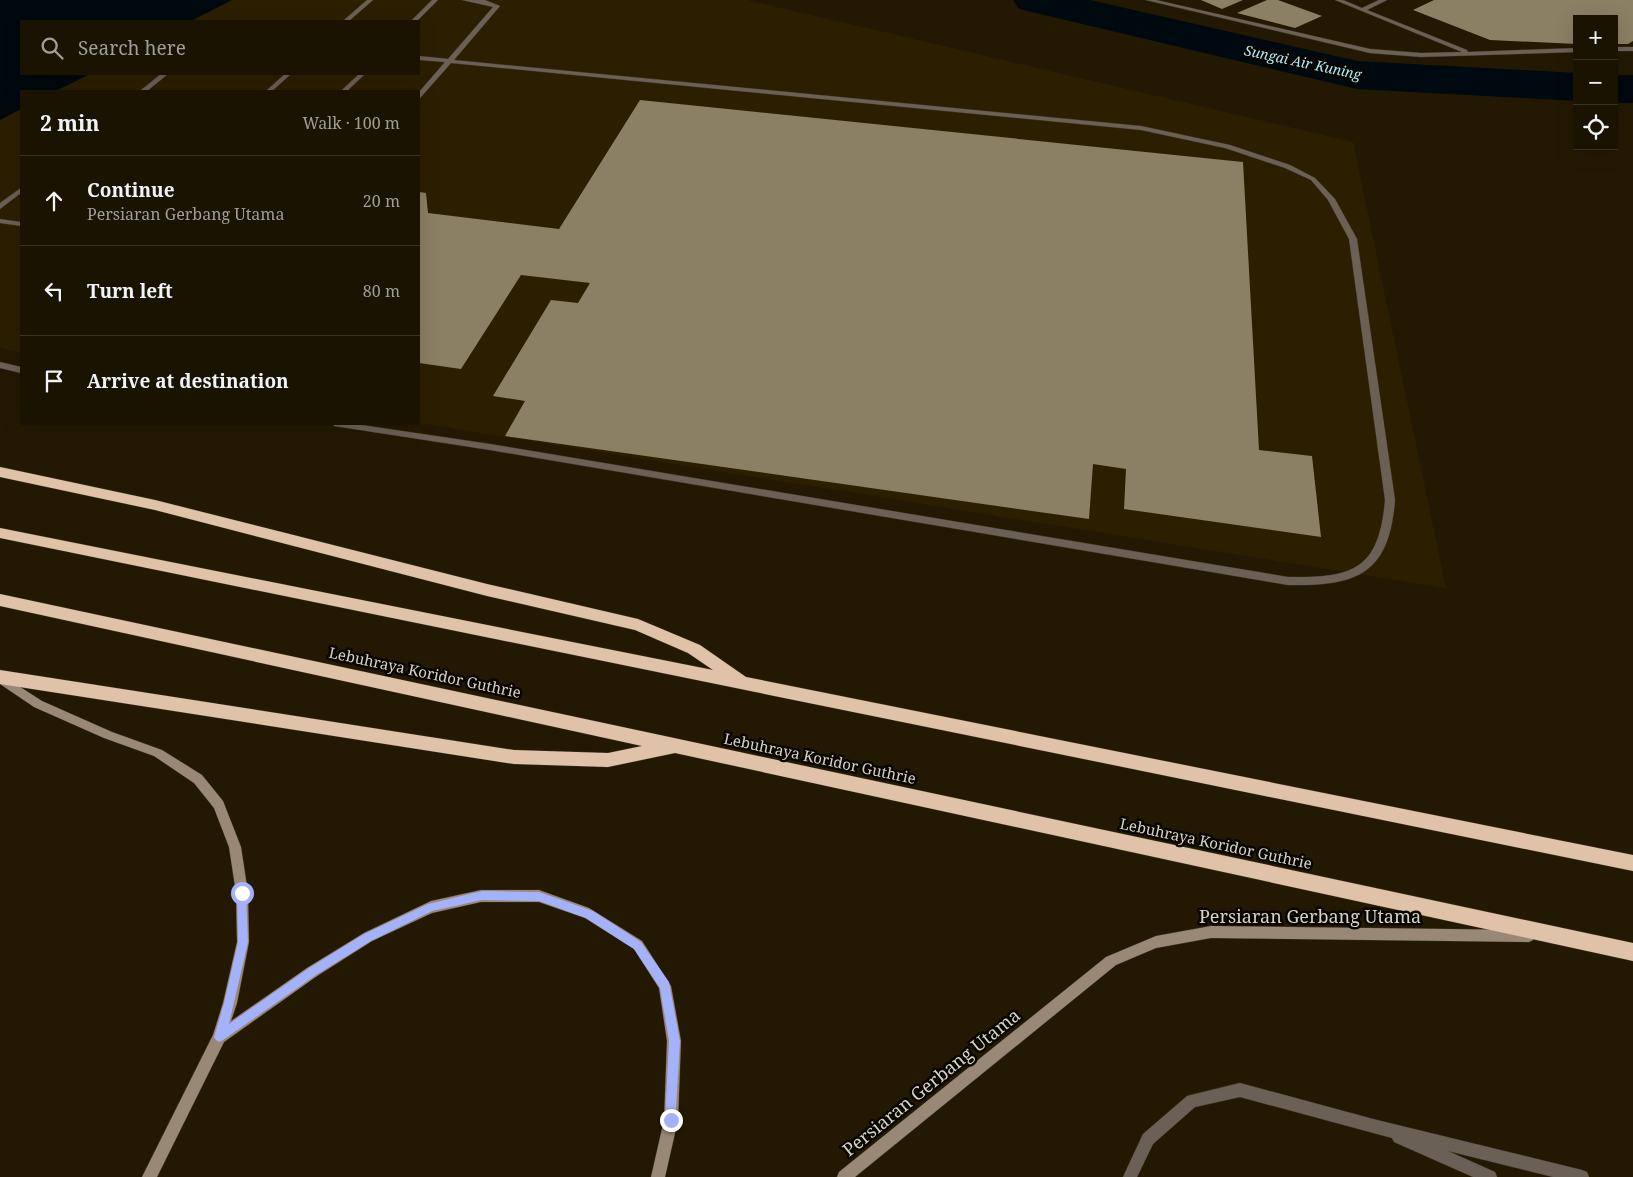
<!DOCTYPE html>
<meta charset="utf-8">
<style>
:root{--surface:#1a1302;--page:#272011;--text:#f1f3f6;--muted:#9f9e99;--line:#383224}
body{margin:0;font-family:"Noto Serif",serif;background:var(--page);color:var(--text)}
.controls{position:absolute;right:15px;top:15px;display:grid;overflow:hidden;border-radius:0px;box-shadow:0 5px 20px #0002}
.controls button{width:45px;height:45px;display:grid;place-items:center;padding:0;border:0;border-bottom:1px solid var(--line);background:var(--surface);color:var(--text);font:25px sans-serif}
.stop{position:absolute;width:15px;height:15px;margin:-11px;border:4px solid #a4b2fc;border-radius:50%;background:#fff}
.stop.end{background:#a4b2fc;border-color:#fff;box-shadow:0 1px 5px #0008}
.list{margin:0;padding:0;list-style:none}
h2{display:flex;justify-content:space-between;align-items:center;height:65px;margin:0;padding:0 20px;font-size:21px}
h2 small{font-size:16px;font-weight:400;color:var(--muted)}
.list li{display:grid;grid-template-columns:32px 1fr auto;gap:15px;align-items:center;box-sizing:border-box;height:90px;padding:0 20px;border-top:1px solid var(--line)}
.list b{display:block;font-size:19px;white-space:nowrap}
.list p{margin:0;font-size:16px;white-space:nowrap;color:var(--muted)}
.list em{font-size:16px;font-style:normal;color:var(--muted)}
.icon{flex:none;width:28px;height:28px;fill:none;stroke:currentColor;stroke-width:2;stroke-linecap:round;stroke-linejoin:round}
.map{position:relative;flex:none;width:1633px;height:1177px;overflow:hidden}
.search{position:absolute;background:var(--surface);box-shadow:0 5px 20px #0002;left:20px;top:20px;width:400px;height:55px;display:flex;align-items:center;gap:12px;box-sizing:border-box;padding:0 18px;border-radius:0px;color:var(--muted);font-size:19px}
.panel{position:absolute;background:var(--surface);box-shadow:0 5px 20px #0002;left:20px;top:90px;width:400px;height:335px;border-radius:0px}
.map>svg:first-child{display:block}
.built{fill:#2c1f00;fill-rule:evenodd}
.water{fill:#00090f}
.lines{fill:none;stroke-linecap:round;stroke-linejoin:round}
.river{fill:#00090f;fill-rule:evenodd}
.building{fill:#8b7f64}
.lane-casing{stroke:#3c331e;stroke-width:1}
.street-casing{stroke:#3c331e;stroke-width:1}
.secondary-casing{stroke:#3c331e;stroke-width:1}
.highway-casing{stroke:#3c331e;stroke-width:1}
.lane{fill:#6b6055;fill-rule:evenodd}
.street{fill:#6b6055;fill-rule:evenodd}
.secondary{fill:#9a8876;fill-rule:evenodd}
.highway{fill:#dfc2a7;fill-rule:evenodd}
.route{fill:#a4b2fc}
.labels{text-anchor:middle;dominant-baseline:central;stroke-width:5;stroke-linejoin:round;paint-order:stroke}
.far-water-label{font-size:14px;font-style:italic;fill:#b0eafc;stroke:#090601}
.street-label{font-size:15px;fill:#d8d2c4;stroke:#090601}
.near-street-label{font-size:18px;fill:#d8d2c4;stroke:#090601}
</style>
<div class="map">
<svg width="1633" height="1177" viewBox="0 0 1633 1177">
<rect width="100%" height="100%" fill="#231903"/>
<path class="built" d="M0,0H747L1353,142L1446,588L419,423V91H21V352L0,348ZM21,21H419V74H21Z"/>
<polygon class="water" points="0,0 232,0 191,21 21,21 21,74 90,74 56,91 21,91 21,109 0,120"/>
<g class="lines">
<g class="river">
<polygon points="1013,0 1090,0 1357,61 1577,73 1577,101 1357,89 1019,9"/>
<rect x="1614" y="75" width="19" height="28"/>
</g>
</g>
<g class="building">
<polygon points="1201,0 1243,0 1222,9"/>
<polygon points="1267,0 1278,0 1322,16 1295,28 1237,13"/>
<polygon points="1434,0 1633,0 1633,41 1628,44 1614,44 1614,19 1577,19 1577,44 1490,40 1413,10"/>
<polygon points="640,100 1243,162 1259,450 1312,456 1321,537 1124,509 1126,469 1093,464 1089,519 505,436 525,401 493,396 551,300 578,303 590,283 521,275 461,369 419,363 419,192 426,193 428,213 559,229"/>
</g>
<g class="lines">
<g class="lane-casing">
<g id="lane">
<polygon points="367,0 373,0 349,21 343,21"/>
<polygon points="432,0 438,0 417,21 411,21"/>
<path d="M462,0H485L500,6L454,60L1141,126L1230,145L1290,165L1315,178L1335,199L1357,239L1395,500C1389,575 1357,586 1288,585L490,450L334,426L333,424H355L490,444L1288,577C1353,578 1379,570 1385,500L1349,239L1328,200L1311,180L1285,168L1225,148L1141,130L451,63L421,97L419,98V92L445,62L419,60V56L448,59L493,7Z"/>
<polygon points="161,74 168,74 147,91 140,91"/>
<polygon points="285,74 291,74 272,91 266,91"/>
<polygon points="359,74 365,74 347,91 341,91"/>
<polygon points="21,188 21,193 0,209 0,203"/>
<polygon points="0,219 21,222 21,226 0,223"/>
<polygon points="0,362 21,367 21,373 0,368"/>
<polygon points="1240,1083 1373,1119 1582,1170 1587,1172 1589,1177 1553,1177 1448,1151 1495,1172 1497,1177 1473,1177 1394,1142 1392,1138 1240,1097 1195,1107 1153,1144 1137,1177 1123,1177 1143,1134 1187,1096"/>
</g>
</g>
<g class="street-casing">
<g id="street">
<polygon points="1146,0 1156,0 1370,49 1421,53 1462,52 1335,0 1343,0 1362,8 1379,0 1387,0 1367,10 1467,50 1468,52 1577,48 1577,52 1421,57 1370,53"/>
<rect x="1614" y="47" width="19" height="4"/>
</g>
</g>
<g class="secondary-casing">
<g id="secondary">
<polygon points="0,674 42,701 112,732 162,750 202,775 223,801 241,847 248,893 249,942 237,1003 231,1021 307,968 364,933 431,901 481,890 539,890 589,908 642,941 671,986 681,1041 678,1120 665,1177 651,1177 664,1120 667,1041 659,988 634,949 585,918 539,902 481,902 432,913 372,941 317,976 224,1042 157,1177 142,1177 213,1035 223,1003 237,942 236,893 229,847 214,808 194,783 154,756 104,738 34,707 0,684"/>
<polygon points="1211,926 1529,930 1533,932 1535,936 1533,940 1529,942 1211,938 1156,948 1116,965 855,1177 837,1177 839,1172 1106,957 1156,936"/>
</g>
</g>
<g class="highway-casing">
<g id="highway">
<polygon points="0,467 155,500 487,584 638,619 700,645 746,677 1633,855 1633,871 0,538 0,528 713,670 688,653 635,630 487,596 155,510 0,477"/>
<polygon points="0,594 1633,943 1633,961 675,753 608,767 514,764 0,684 0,670 514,750 608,753 642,746 0,606"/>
</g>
</g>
<use href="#lane" class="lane"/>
<use href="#street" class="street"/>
<use href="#secondary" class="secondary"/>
<use href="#highway" class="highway"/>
</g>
<polygon class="route" points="242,888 246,893 248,942 229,1024 309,968 364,934 428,904 482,891 539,892 593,911 641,942 669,982 680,1041 675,1124 671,1126 667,1124 665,1120 669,1041 660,988 634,949 586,918 539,901 482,900 432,911 371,941 316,975 223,1040 219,1042 216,1040 214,1037 224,1003 238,942 237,893"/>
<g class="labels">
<g class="far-water-label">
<text transform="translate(1303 62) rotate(12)">Sungai Air Kuning</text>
</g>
<g class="street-label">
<text transform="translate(425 672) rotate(12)">Lebuhraya Koridor Guthrie</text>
<text transform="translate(820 758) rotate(12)">Lebuhraya Koridor Guthrie</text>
<text transform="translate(1216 843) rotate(12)">Lebuhraya Koridor Guthrie</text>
</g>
<g class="near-street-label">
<text x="1310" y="916">Persiaran Gerbang Utama</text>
<text transform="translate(931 1082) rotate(-39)">Persiaran Gerbang Utama</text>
</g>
</g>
</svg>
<div class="controls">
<button>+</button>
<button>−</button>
<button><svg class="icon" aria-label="locate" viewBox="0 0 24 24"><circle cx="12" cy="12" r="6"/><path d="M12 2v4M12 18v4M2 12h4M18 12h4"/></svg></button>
</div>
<div class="stop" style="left:242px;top:893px"></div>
<div class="stop end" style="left:671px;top:1120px"></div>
<div class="search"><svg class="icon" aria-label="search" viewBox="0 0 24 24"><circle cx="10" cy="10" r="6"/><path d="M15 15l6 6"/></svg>Search here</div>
<section class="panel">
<h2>2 min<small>Walk · 100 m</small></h2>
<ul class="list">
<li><svg class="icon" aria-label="ahead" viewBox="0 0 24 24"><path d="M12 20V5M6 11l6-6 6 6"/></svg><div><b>Continue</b><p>Persiaran Gerbang Utama</p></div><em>20 m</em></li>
<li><svg class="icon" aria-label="left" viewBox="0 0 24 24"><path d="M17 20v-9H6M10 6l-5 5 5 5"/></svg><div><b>Turn left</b></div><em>80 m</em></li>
<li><svg class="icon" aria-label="arrive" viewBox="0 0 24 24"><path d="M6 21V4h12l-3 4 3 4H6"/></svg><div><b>Arrive at destination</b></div></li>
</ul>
</section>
</div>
